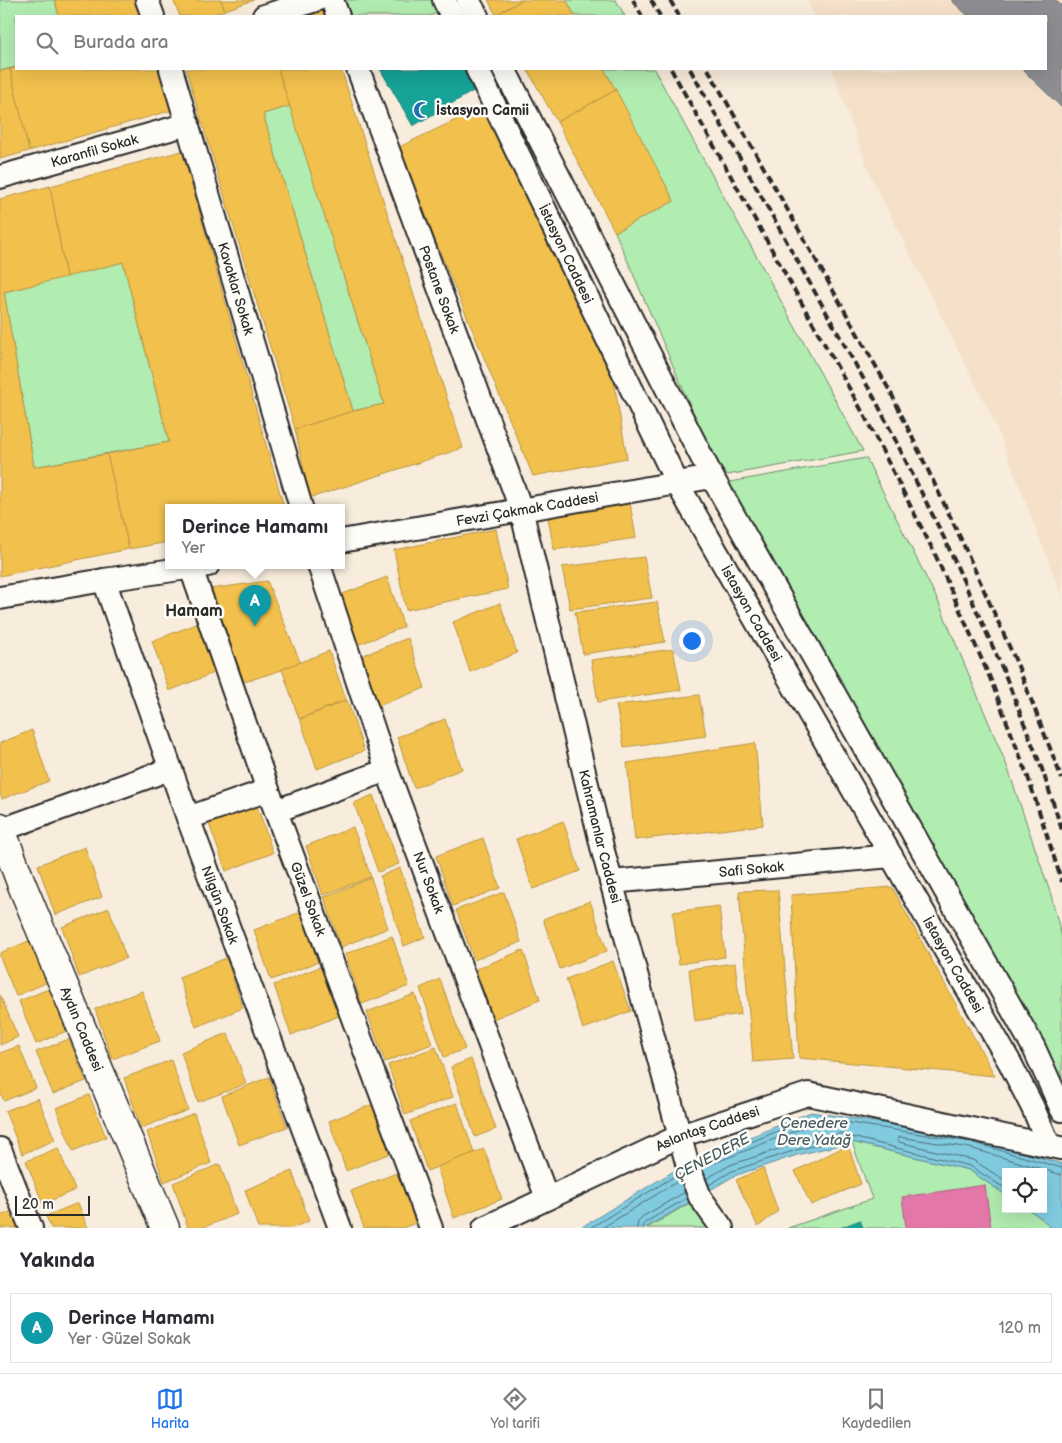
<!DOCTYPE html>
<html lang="tr">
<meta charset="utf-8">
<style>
:root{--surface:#fff;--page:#f7f7f7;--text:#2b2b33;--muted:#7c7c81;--line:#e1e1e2;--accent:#1a73e8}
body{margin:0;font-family:"Balsamiq Sans",sans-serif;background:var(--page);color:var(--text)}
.controls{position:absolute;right:15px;bottom:15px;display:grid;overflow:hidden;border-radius:0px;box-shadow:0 5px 20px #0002}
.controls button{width:45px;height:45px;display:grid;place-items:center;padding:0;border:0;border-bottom:1px solid var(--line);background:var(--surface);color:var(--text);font:25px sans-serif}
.scale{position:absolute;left:15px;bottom:12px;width:75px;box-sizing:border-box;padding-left:5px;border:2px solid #2b2b2b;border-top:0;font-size:14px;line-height:18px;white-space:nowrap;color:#2b2b2b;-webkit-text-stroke:4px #fdfcf7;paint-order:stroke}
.you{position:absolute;left:691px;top:640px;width:18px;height:18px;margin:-12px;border:4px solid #fff;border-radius:50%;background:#1a73e8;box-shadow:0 0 0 8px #1a73e833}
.badge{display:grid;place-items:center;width:32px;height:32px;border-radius:50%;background:var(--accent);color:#fff;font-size:16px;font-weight:700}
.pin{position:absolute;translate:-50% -41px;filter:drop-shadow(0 1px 2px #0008)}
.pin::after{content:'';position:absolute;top:26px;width:18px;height:15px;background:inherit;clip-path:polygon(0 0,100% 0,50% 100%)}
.popup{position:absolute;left:165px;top:504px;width:180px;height:65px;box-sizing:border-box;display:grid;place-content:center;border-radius:0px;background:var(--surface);filter:drop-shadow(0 1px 4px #0005);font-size:16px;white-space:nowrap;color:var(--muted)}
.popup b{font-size:19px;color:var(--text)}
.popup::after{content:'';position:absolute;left:50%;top:100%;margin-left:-10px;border:10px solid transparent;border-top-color:var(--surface)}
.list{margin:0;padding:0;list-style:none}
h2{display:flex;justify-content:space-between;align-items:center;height:65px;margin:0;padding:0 20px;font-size:21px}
h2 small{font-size:16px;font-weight:400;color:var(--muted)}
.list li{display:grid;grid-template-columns:32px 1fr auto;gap:15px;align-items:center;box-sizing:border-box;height:70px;margin:0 10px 10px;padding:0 10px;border:1px solid var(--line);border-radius:0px}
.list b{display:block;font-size:19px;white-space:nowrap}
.list p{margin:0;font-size:16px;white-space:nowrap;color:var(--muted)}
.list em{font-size:16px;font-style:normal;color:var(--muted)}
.icon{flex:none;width:28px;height:28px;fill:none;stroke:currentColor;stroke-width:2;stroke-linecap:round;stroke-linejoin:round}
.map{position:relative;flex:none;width:1062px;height:1228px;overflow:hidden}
.search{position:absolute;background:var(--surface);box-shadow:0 5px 20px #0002;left:15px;right:15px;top:15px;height:55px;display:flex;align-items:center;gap:12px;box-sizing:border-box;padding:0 18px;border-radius:0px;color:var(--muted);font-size:19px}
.sheet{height:145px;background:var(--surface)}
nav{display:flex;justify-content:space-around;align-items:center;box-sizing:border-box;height:70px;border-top:1px solid var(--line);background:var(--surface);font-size:14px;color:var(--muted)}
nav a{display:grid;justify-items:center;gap:2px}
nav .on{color:var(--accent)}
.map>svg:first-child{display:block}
.built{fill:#f5e1c9}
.green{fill:#b1ecb0;stroke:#6e8c6e}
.water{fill:#81cbe1;stroke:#5f8b98}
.homes{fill:#f2c14e;stroke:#b69444}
.health{fill:#e377a8;stroke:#ac6082}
.public{fill:#17a398;stroke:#1d7f77}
.industry{fill:#8d8d92;stroke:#707073}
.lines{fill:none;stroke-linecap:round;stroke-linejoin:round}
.shore{stroke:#4d6b74;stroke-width:1}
.street-casing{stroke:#2b2b2b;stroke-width:26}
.secondary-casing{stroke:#2b2b2b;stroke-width:31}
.street{stroke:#fdfcf7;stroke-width:22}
.secondary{stroke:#fdfcf7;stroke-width:28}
.rail{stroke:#2b2b2b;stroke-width:4;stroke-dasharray:8 4;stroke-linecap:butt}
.labels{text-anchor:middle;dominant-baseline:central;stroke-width:5;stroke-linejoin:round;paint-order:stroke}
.poi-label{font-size:14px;font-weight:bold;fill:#2b2b2b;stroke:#fdfcf7;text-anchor:start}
.street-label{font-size:14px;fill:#2b2b2b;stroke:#fdfcf7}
.water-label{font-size:15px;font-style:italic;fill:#455b62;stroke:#fdfcf7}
.quarter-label{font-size:16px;font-weight:bold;fill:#2b2b2b;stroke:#fdfcf7}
</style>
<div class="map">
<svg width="1062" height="1228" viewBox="0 0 1062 1228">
<rect width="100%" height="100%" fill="#f8ecdc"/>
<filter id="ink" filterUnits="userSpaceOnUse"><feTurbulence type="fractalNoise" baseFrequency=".02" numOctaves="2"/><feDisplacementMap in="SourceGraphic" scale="10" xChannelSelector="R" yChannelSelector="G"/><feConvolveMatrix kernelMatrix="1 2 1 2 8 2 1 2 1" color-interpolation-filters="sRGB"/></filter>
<g filter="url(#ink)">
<polygon class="built" points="807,0 1062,0 1062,596 995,423 871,177 832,69 1046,69 1046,16 813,16"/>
<g class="green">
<polygon points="0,0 55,0 59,16 16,16 16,67 0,71"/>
<polygon points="338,0 438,0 443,11 429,16 344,16"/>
<polygon points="566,0 616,0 625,16 575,16"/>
<polygon points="604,69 654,69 863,451 727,475 713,458 615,232 674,201"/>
<polygon points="290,106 384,404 353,411 263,114"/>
<polygon points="123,262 169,442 34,467 4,292"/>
<polygon points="866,458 938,601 1007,766 1051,895 1062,938 1062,1099 724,483"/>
<polygon points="852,1142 969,1170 1006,1195 1006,1209 1028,1209 1041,1218 1051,1228 788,1228 872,1199"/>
<polygon points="700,1197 722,1228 647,1228"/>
</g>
<polygon class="water" points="811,1112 972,1137 1062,1164 1062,1228 1051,1228 1041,1218 1028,1209 1043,1209 1043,1172 1006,1172 1006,1195 969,1170 852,1142 797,1155 734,1176 645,1228 580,1228 687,1163"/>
<g class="homes">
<polygon points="55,0 134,0 140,16 59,16"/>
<polygon points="173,0 221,0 225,10 208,16 180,16"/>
<polygon points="221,0 254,0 225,10"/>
<polygon points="488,0 522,0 496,15"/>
<polygon points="522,0 566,0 575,16 497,16 496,15"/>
<polygon points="322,9 324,16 295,16"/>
<polygon points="16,67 16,69 158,69 173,110 29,151 10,69"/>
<polygon points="10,69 29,151 0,159 0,71"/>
<polygon points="186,69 278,69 290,106 263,114 353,411 295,429"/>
<polygon points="278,69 341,69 463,448 310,498 295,429 353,411 384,404"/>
<polygon points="527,69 604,69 616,90 557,122"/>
<polygon points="616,90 674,201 615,232 557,122"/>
<polygon points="487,105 614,382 627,458 533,476 397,148"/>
<polygon points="182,151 284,507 169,507 169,542 129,549 107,454 169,442 123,262 66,277 50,186"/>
<polygon points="50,186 66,277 4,292 34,467 107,454 129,549 0,576 0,199"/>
<polygon points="629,497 636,538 554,550 546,507"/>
<polygon points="496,529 508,589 406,610 394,550"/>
<polygon points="644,557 652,598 570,609 562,567"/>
<polygon points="387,577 404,627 357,645 340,595"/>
<polygon points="267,581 301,664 244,682 210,589"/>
<polygon points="657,602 665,642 583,654 575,612"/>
<polygon points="500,603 517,653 470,672 453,622"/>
<polygon points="199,623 216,672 169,691 152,641"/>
<polygon points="408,638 425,688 378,706 361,656"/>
<polygon points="673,649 681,690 598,702 591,660"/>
<polygon points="329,651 346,700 299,719 282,669"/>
<polygon points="699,695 706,736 624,747 616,705"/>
<polygon points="347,700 364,751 317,769 300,719"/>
<polygon points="445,719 462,769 414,788 397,737"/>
<polygon points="32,730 49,781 2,799 0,793 0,743"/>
<polygon points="755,743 763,825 635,840 627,763"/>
<polygon points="373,795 399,864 378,872 354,803"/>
<polygon points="256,803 273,853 226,871 208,821"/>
<polygon points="563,821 580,871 533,889 516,839"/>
<polygon points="353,827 371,877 323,895 306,846"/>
<polygon points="483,838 500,888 453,906 436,856"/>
<polygon points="85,847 102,897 55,915 38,865"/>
<polygon points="400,868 425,937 404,946 380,876"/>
<polygon points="371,878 388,928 341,947 324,897"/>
<polygon points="892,887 995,1076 799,1058 791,895"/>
<polygon points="778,890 793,1059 753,1062 739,891"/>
<polygon points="504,892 521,942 474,960 456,910"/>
<polygon points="590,901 607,951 560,969 543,919"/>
<polygon points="719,906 725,957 679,964 673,912"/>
<polygon points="109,908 126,958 79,977 62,927"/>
<polygon points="301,912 318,962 271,980 254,930"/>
<polygon points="392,936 409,986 362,1004 345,954"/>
<polygon points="31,940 48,982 16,996 0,957 0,953"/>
<polygon points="523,950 540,1000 493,1019 476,969"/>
<polygon points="226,958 243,1008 196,1027 179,977"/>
<polygon points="613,961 631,1011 583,1029 566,979"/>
<polygon points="735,963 741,1014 695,1021 689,969"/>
<polygon points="322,966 339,1016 291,1035 274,985"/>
<polygon points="440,979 465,1049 444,1057 420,988"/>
<polygon points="51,988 69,1030 36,1044 19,1001"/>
<polygon points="142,991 160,1041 112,1059 95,1009"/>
<polygon points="415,994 432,1044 385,1062 367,1012"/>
<polygon points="0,995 18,1037 0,1045"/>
<polygon points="228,1033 246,1084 198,1102 181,1052"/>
<polygon points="69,1039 86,1081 53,1094 36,1052"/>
<polygon points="19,1046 36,1088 4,1101 0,1092 0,1053"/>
<polygon points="436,1047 453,1097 405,1115 388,1065"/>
<polygon points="471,1059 496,1129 475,1137 451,1067"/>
<polygon points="171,1060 188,1110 141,1128 124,1078"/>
<polygon points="269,1077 287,1127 239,1145 222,1096"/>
<polygon points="89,1095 106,1137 73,1151 56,1108"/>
<polygon points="38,1098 55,1140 22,1154 5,1111"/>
<polygon points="376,1103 393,1152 346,1171 329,1121"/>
<polygon points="457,1103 474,1153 427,1171 410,1121"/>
<polygon points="194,1113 211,1163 164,1182 147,1132"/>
<polygon points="848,1145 861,1184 811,1205 795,1171"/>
<polygon points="58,1148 75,1190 43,1204 26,1161"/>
<polygon points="484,1149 502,1199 454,1218 437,1167"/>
<polygon points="220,1164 237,1214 202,1228 188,1228 173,1183"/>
<polygon points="763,1168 778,1211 758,1227 736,1180"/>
<polygon points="292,1171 309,1221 292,1228 258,1228 245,1190"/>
<polygon points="399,1172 416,1223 402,1228 364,1228 351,1191"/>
<polygon points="78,1203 88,1228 51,1228 46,1216"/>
<polygon points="12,1211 19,1228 0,1228 0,1216"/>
</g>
<polygon class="health" points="985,1185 991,1228 906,1228 902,1197"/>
<g class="public">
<polygon points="380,69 463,69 475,90 413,126"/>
<polygon points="860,1220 863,1228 840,1228"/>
</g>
<polygon class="industry" points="951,0 1056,0 1062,6 1062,108 1022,69 1046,69 1046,16 968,16"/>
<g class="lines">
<g class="shore">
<polyline points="700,1163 812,1117 971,1142 1062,1168"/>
<polyline points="702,1168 812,1124 842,1128 844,1130 843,1133 794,1144 730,1165 706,1179"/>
<polyline points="1006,1181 973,1160 899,1142 897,1139 900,1137 970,1148 1062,1175"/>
<polyline points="709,1185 732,1171 796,1150 852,1137 970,1166 1006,1189"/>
<polyline points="590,1228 678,1174"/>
<polyline points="602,1228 680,1180"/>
<polyline points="637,1228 638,1222 642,1217 685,1192"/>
<polyline points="643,1228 644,1224 646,1222 687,1198"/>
</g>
<g class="street-casing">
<g id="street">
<polyline points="147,0 153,16"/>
<polyline points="332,0 338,16"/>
<polyline points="444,0 452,16"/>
<polyline points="468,0 477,16"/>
<polyline points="264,16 316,0"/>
<path id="s1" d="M171,69L301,507"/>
<path id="s2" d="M358,69L521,509L603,851L687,1163L700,1197L722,1228"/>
<path id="s3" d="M477,69L677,483L1010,1063L1033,1108L1049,1145"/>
<polyline points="504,69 712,477 1034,1048 1062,1110"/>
<path id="s4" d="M0,177L188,124"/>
<path id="s5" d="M341,541L712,477"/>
<path id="s6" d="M319,565L387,770L547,1198"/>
<path id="s7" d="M191,568L268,790L431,1228"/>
<path id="s8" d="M104,580L188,818L340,1228"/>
<polyline points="0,598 104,580 208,565"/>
<polyline points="276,811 387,770"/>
<polyline points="188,818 268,790"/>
<polyline points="1,830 170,769"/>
<path id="s9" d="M611,882L891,856"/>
<polyline points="0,1149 31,1228"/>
<path id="s10" d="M484,1228L680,1136L808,1094L1060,1148"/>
</g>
</g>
<g class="secondary-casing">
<g id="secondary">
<path id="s11" d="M0,827L22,885L165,1228"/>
</g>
</g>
<use href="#street" class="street"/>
<use href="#secondary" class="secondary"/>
<g class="rail">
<polyline points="633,0 642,16"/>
<polyline points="651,0 660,16"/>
<polyline points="670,0 679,16"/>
<polyline points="671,69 863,413 934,552 990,678 1028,777 1062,882"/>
<polyline points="690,69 877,403 947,544 1004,672 1042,769 1062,830"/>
<polyline points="708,69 891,393 960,537 1018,666 1062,779"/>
</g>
</g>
</g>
<defs>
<g id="mosque-bare" transform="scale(1.35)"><path d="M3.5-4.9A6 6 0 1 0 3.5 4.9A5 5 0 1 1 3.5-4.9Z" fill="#1f6fb2" stroke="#fdfcf7" stroke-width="2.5" paint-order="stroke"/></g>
</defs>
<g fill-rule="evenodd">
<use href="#mosque-bare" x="422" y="110"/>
</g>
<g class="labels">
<g class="poi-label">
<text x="436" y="110">İstasyon Camii</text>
</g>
<g class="street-label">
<text stroke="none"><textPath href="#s4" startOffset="98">Karanfil Sokak</textPath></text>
<text stroke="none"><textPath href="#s3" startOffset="205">İstasyon Caddesi</textPath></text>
<text stroke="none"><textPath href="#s1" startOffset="229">Kavaklar Sokak</textPath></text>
<text stroke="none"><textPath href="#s2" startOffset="235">Postane Sokak</textPath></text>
<text stroke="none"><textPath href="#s5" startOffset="189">Fevzi Çakmak Caddesi</textPath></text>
<text stroke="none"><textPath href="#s3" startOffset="610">İstasyon Caddesi</textPath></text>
<text stroke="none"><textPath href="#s2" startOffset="806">Kahramanlar Caddesi</textPath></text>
<text stroke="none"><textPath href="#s9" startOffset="141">Safi Sokak</textPath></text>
<text stroke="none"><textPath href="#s6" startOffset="336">Nur Sokak</textPath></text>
<text stroke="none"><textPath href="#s7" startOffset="351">Güzel Sokak</textPath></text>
<text stroke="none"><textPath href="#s8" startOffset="345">Nilgün Sokak</textPath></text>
<text stroke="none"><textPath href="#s3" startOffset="1015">İstasyon Caddesi</textPath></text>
<text stroke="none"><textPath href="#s11" startOffset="218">Aydın Caddesi</textPath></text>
<text stroke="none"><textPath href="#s10" startOffset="245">Aslantaş Caddesi</textPath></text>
</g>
<g class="water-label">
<text x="814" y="1123">Çenedere<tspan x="814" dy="17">Dere Yatağ</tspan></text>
<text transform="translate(712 1157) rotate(-28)">ÇENEDERE</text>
</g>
<g class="quarter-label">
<text x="194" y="611">Hamam</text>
</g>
</g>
</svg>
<div class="controls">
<button><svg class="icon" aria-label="locate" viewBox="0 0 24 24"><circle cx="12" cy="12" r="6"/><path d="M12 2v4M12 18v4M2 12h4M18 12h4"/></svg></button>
</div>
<div class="scale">20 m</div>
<div class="you"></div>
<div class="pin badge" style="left:255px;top:626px;background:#0f9aa8">A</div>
<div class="popup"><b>Derince Hamamı</b>Yer</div>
<div class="search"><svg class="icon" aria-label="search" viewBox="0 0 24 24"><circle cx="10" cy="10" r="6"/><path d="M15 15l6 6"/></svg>Burada ara</div>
</div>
<section class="sheet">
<h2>Yakında<small></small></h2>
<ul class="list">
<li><span class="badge" style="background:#0f9aa8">A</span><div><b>Derince Hamamı</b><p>Yer · Güzel Sokak</p></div><em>120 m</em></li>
</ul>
</section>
<nav>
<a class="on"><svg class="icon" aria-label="map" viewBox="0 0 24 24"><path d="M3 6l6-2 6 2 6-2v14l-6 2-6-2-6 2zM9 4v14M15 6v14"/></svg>Harita</a>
<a><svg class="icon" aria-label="directions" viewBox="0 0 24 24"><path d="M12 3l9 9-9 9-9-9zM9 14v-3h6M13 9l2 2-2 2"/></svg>Yol tarifi</a>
<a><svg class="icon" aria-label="saved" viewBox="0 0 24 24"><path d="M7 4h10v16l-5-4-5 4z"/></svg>Kaydedilen</a>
</nav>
